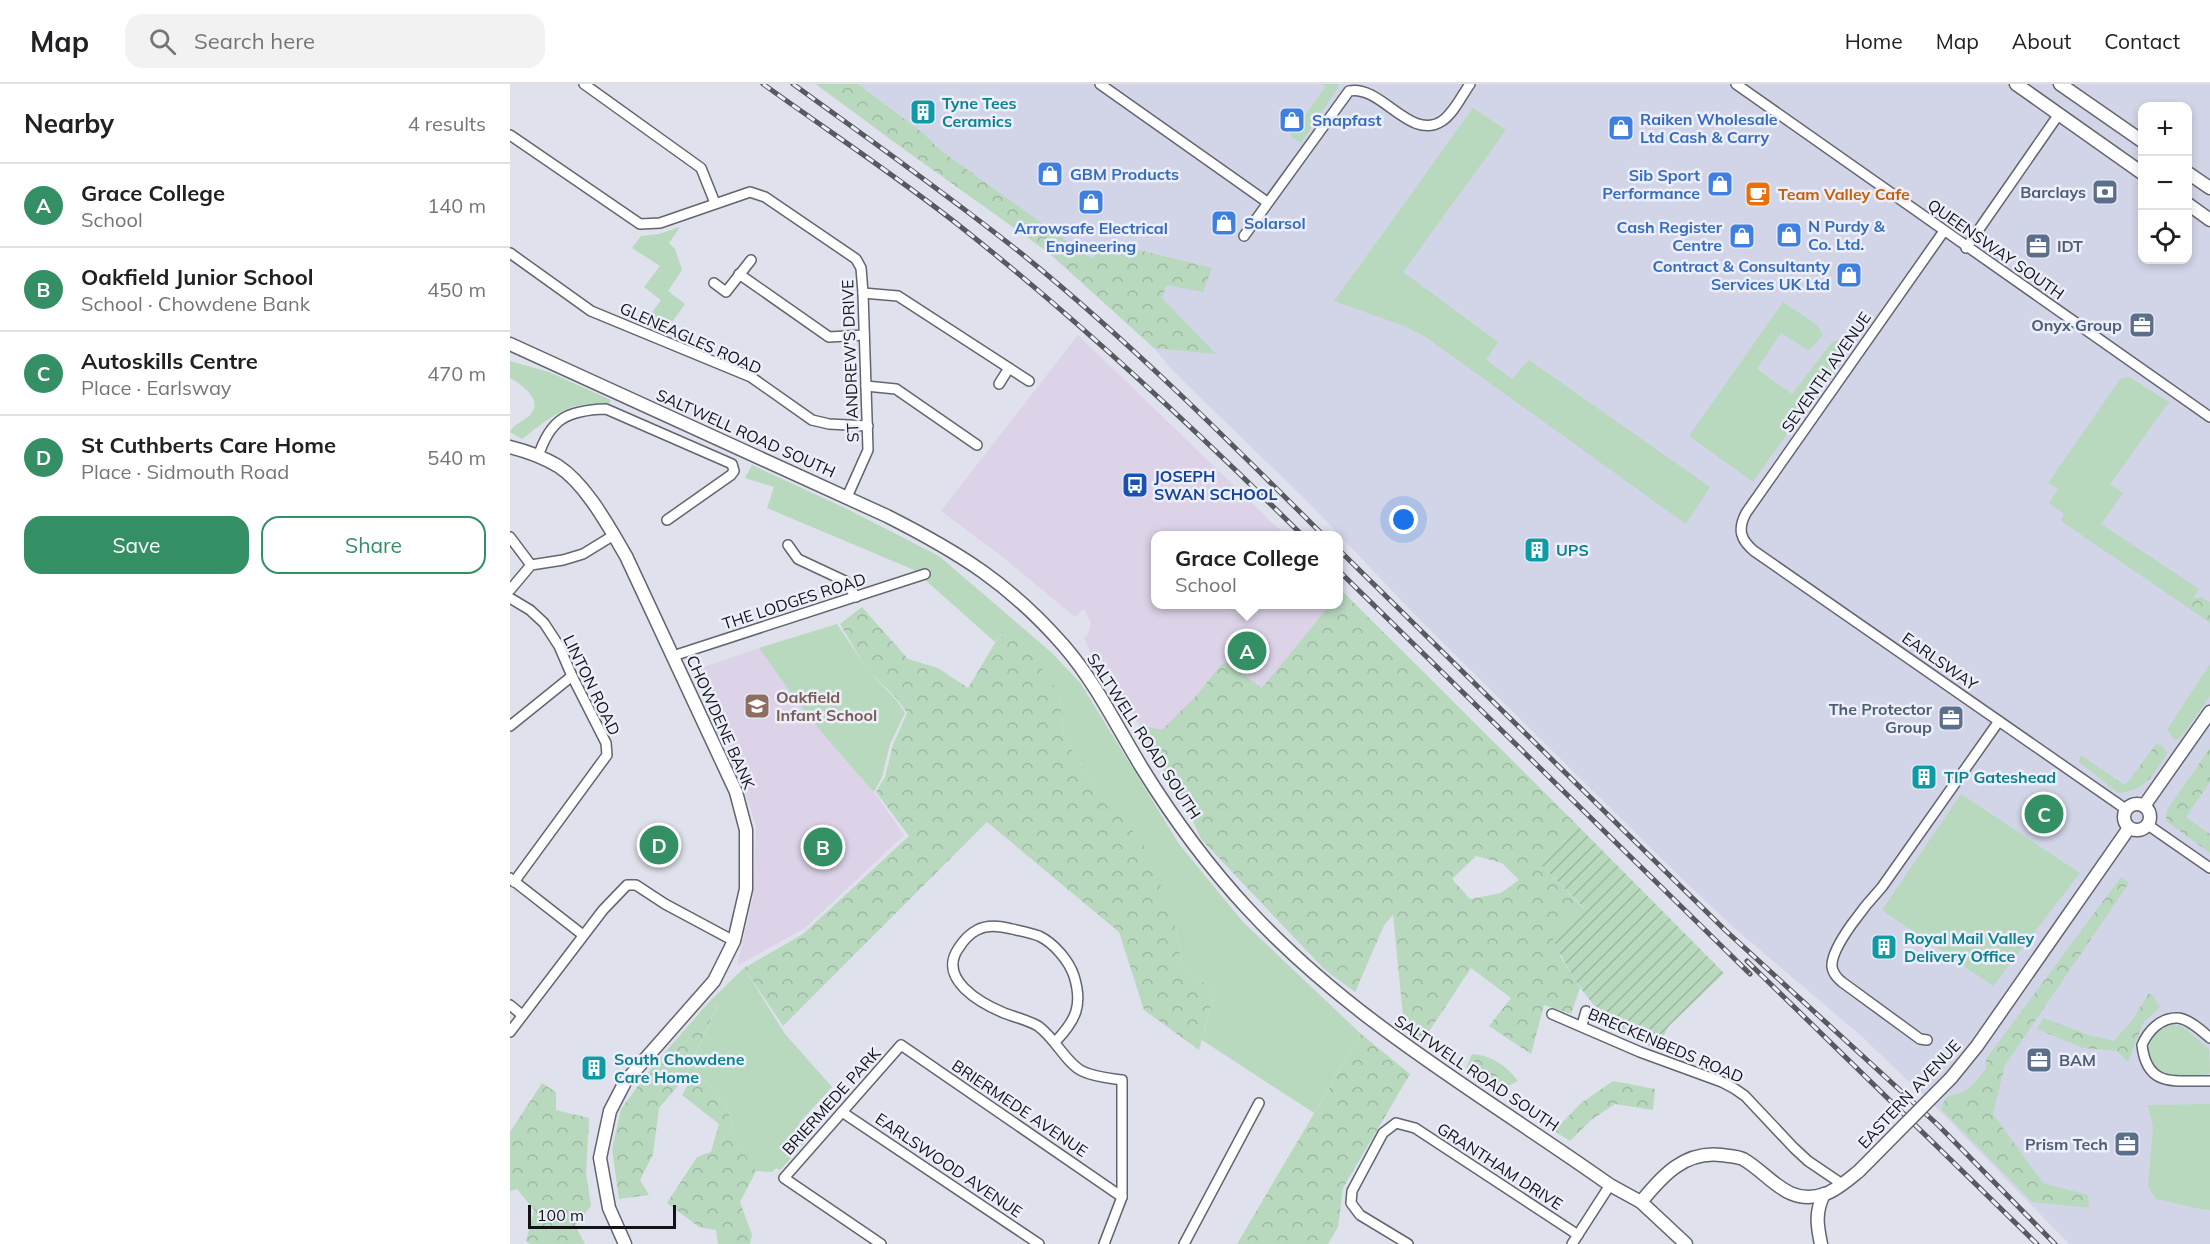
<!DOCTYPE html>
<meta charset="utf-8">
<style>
:root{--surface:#fff;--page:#f2f2f2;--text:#202124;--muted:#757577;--line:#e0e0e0;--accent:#348f65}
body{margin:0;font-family:Mulish,sans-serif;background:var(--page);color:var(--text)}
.controls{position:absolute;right:18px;top:18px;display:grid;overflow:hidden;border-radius:12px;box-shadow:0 3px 9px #0003}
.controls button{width:54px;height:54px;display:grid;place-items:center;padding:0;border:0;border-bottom:2px solid var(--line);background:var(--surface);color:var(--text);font:30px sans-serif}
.scale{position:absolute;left:18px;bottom:15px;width:148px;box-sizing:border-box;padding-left:6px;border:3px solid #121316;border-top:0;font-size:16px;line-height:21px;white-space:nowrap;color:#121316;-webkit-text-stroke:4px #eceef9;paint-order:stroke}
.you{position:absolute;left:894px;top:436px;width:21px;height:21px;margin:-15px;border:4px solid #fff;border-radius:50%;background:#1a73e8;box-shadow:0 0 0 9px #1a73e833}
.badge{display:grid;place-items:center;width:39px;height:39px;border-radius:50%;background:var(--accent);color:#fff;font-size:20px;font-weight:700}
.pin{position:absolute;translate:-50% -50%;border:3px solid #fff;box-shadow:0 2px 6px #0006}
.popup{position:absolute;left:641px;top:447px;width:192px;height:78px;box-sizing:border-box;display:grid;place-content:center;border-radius:12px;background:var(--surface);filter:drop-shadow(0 2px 4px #0005);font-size:20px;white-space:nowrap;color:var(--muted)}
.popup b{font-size:22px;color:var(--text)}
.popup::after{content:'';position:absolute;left:50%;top:100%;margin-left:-12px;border:12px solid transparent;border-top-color:var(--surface)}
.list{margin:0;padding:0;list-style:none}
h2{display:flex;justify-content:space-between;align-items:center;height:78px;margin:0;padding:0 24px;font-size:26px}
h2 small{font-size:20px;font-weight:400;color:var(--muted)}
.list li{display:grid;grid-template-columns:39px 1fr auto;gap:18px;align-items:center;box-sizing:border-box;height:84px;padding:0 24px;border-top:2px solid var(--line)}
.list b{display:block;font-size:22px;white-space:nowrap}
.list p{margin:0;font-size:20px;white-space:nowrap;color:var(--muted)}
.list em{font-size:20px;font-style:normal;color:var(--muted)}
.actions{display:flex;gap:12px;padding:18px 24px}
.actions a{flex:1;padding:14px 0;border:2px solid var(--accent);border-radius:18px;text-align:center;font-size:21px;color:var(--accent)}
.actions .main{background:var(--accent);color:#fff}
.icon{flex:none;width:33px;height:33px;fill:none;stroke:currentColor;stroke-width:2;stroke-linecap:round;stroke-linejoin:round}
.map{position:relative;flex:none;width:1700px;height:1160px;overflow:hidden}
header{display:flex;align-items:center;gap:36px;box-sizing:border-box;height:84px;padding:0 30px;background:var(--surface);border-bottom:2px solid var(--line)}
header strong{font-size:28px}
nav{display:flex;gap:33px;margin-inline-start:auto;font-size:21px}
.search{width:420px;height:54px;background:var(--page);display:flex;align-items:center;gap:15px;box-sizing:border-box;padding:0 21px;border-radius:18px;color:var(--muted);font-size:22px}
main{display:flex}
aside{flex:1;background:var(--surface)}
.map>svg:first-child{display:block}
.built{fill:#d2d5e7;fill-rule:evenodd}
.education{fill:#dcd3e8}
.grass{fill:#b8d9be}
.forest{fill:url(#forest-crowns);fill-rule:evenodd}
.garden{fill:url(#garden-furrows)}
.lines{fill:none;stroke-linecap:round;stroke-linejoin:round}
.street-casing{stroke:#63656e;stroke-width:12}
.secondary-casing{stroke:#63656e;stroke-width:15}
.street{stroke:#fff;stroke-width:9}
.secondary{stroke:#fff;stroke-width:12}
.rail-casing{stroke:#58595f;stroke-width:5}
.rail{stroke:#eceef9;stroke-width:3;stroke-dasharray:9;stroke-linecap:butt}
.secondary-bridge-casing{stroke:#63656e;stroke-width:15;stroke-linecap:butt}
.secondary-bridge{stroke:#fff;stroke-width:12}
.labels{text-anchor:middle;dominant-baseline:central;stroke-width:5;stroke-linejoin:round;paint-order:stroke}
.culture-label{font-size:16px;font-weight:bold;fill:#0d838f;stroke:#eceef9;text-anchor:start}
.shop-label{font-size:16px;font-weight:bold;fill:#366cbe;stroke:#eceef9;text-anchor:start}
.service-label{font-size:16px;font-weight:bold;fill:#4e5e75;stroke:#eceef9;text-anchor:end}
.food-label{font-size:16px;font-weight:bold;fill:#c56008;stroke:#eceef9;text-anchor:start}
.street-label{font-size:16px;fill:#121316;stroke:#eceef9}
.transit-label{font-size:16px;font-weight:bold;fill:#164399;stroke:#eceef9;text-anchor:start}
.education-label{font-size:16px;font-weight:bold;fill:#785e54;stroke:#eceef9;text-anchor:start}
</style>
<header>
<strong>Map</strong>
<div class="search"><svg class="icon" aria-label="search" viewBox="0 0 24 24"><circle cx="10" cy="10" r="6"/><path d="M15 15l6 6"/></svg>Search here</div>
<nav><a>Home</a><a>Map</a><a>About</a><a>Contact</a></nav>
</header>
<main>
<aside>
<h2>Nearby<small>4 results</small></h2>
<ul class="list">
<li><span class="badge">A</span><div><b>Grace College</b><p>School</p></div><em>140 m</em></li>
<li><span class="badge">B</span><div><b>Oakfield Junior School</b><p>School · Chowdene Bank</p></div><em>450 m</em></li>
<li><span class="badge">C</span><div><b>Autoskills Centre</b><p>Place · Earlsway</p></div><em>470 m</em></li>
<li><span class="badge">D</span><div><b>St Cuthberts Care Home</b><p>Place · Sidmouth Road</p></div><em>540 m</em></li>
</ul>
<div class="actions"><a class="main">Save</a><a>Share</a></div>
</aside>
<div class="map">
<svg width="1700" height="1160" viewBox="0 0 1700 1160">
<defs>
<pattern id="forest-crowns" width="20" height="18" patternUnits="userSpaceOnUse" patternTransform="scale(1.5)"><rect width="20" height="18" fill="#b8d9be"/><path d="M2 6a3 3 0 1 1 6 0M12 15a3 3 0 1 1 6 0" fill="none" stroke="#9db9a3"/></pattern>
<pattern id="garden-furrows" width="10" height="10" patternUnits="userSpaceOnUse" patternTransform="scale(1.5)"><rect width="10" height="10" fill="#b8d9be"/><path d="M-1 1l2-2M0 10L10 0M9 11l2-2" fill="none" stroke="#9db9a3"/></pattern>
</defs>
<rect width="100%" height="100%" fill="#dfe1ec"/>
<path class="built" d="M305,0H1700V1160H1559L1429,1026L1350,951L1222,842L1165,788L908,534L802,422L662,286L644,264L539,169ZM1632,22H1678V176H1632Z"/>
<g class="education">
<polygon points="568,251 775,451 646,452 646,520 828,520 829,504 1068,742 1030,780 1009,795 992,779 966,772 942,795 883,830 874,841 845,908 814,885 691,755 671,710 666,709 629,641 597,591 586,580 574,554 579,548 581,539 574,525 565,533 494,474 431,427"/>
<polygon points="249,564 273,598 331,672 364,708 394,751 295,844 227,882 243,814 246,742 223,671 185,586"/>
</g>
<g class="grass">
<polygon points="812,0 828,0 828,4 791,59 780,52 815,3"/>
<polygon points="963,24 996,46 893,188 988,258 976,276 1002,295 1019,276 1200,403 1176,440 914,252 894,242 824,217"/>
<polygon points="170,143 159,159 165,165 172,186 158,207 175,220 154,249 133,241 151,216 134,203 150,182 122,164 131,152 149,150"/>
<polygon points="1273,218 1307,241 1313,250 1303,263 1298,266 1271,249 1247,285 1282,310 1322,258 1330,256 1335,260 1336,267 1243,398 1179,352"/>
<path d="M0,277L39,288L101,316L100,319C56,318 45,330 12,355L0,348C4,340 12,338 18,333C36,318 13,301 0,294Z"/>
<polygon points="1619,293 1659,318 1600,400 1613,409 1591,440 1689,505 1677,523 1551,437 1554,430 1539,419 1548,405 1538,399 1611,294"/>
<polygon points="242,381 337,425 429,472 542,569 571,600 669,760 733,838 851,950 804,1029 692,956 705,907 672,884 664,834 583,699 554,654 550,611 496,542 485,558 404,486 257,424 264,403 235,394"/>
<path d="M327,540L357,585L387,617L395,629L380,660L372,693L364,708C322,663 284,615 249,564Z"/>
<polygon points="1700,580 1700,612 1672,652 1665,656 1657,646 1660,641"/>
<polygon points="1451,710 1570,789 1483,902 1372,826"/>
<polygon points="234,884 275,950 322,1003 289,1039 301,1052 270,1086 266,1084 262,1088 246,1087 226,1057 217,1023 197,998 182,994 174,995 208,921 200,917"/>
<path d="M1663,941L1672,942L1699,965L1700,989C1687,993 1660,994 1649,986C1629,971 1641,945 1663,941Z"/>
<path d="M1700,1020V1126C1681,1125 1665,1118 1646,1115L1638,1102L1643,1044L1638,1021Z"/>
</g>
<g class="forest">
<polygon points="306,0 348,0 413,49 430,66 582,175 596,158 702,184 693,208 656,201 652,214 706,270 644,264 539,169 388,61"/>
<path d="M832,507L1068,742L1030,780L1074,825L1050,872L1070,904L1061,930L1034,921L1021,970L979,942L1001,914L961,884L912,958L894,942L883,831L874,841L845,908L814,885L691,755L671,710L666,709L629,641L652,646L686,612L712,580L718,579L752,604L820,521L828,520L829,510ZM966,772L992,779L1009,796L991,809L960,815L942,795Z"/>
<polygon points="1691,513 1700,518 1700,539 1677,523 1681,515"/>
<polygon points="352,523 398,575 428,584 458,604 496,541 518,563 550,611 554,654 583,699 634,761 664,834 672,884 705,907 689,966 634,926 609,848 477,738 273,942 234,884 293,850 399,752 366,708 375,693 383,661 397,629 387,615 356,584 330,540"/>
<path d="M1646,660L1652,661L1657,670C1641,693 1637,706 1608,709L1569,678L1570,672L1574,673L1613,700L1617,699Z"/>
<polygon points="1700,664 1700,698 1676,733 1700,750 1700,769 1656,737 1657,726"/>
<path d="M1611,793L1619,799L1495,981L1483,1030L1533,1099L1578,1111L1579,1124L1522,1118L1431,1025C1437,1005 1445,1014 1456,1006C1464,1001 1470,991 1476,985V975Z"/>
<polygon points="1638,910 1642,910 1650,923 1633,939 1618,978 1607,967 1573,964 1527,945 1533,934 1579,951 1604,957 1623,935"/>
<polygon points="200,917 208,920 174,995 149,1024 143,1070 130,1096 139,1111 109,1115 102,1065 111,1025 143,982"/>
<polygon points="851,950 900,990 833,1104 828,1143 818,1160 727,1160"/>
<path d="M962,970C983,972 995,981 1008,997L987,1007L956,984Z"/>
<polygon points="182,994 197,998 217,1023 226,1057 246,1087 230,1118 242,1151 240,1160 208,1160 206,1146 189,1143 157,1119 187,1073 201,1068 209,1040 172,1011"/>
<polygon points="1103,997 1145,1005 1143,1026 1105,1020 1081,1036 1060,1057 1044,1047 1071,1019"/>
<polygon points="32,999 46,1008 46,1026 79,1034 76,1089 81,1122 65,1141 75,1160 20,1160 16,1157 24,1126 7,1105 0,1107 0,1048"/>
</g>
<path class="garden" d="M1068,742L1214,889L1158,943L1147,965C1096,947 1063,901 1042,852L1074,824L1030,780Z"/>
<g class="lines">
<g class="street-casing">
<g id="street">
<polyline points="74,0 191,84 205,119"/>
<polyline points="590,0 757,118"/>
<polyline points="1226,0 1700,333"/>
<polyline points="0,51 130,140 150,139 240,108 255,113 346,175 351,184 353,209 358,366 337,413"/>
<path d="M1434,147L1236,429C1227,446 1231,456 1244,467L1617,726"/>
<path d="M734,152L839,7C871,0 900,58 932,37C944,29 952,11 960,0"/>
<polyline points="1456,164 1549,30"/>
<polyline points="0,169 81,227 241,293 302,336 319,340 358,342"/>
<polyline points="229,190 319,253 354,251"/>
<polyline points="204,199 216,208 241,176"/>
<polyline points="353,209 388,212 519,297"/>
<polyline points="489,300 499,284"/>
<polyline points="356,302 386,305 467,361"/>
<path d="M28,373C40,335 57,326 96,325L222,380L224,387L221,391L157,436"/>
<polyline points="0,453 21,481"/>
<polyline points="278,461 288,475 335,497 346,513"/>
<polyline points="0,506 21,481 53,476 73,470 104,451"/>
<polyline points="0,514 20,526 34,539 49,562 62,592 96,659 97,671 4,798"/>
<polyline points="163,572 415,490"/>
<polyline points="0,642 62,592"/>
<polyline points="1638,741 1700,784"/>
<polyline points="0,794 73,851"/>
<polyline points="0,921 12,931"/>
<polyline points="1042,930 1130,968 1212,998 1225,1005 1235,1012 1284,1064 1298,1077 1332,1100"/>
<polyline points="1072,941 1076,927"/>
<polyline points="0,948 93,826 117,801 126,801 155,820 224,857"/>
<path d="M1700,954C1692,947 1679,935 1668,934C1651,933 1638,947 1632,961C1637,1005 1666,996 1700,997"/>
<path d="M1417,956L1410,955L1332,898C1327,894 1323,889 1322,883C1320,863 1359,817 1372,803L1489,637"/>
<path d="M546,957C566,936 573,921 564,892C559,877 544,859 529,852C521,849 511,847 502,845C491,842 478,840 467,846C459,850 453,857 448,865C428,895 470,919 494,929C504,933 518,936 528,942C545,954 556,979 572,987C584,993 598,994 612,996V1113L594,1160"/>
<polyline points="332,1028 529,1160"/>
<polyline points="371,1160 274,1094 391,961 612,1113"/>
<polyline points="674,1160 749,1019"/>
<polyline points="898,1160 850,1131 841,1119 842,1107 873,1049 886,1039 905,1044 1068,1151"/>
<polyline points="1062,1160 1100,1101"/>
</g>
</g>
<g class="secondary-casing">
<g id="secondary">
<polyline points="1506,0 1632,89"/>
<polyline points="1550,0 1632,57"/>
<polyline points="1678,89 1700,104"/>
<polyline points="1678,120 1700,136"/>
<path d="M0,260L377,432C450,469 500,500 554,562C586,599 607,643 632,684C663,734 698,782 738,825C842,938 976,1013 1100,1101L1131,1118L1176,1160"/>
<path d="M0,363C16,367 33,373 48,382C76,400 99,443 116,472L226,708L236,746V805L224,857L204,897L115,998L100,1027L90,1074L99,1124L115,1160"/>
<circle cx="1627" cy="733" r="13"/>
<polyline points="1634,722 1700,628"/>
<polyline points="1441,994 1467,962 1619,744"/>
<path d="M1131,1118C1152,1092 1174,1067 1211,1071C1218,1072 1227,1072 1233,1075C1261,1091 1277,1123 1315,1110C1327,1106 1339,1095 1349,1087"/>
<path d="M1311,1160C1307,1141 1305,1128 1314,1110"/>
</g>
</g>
<use href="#street" class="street"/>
<use href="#secondary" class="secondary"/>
<g class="rail-casing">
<g id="rail">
<path d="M253,0C321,49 391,95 456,147C574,241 685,345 793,452"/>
<path d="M283,0C360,56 438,111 512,170C619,257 717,355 814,452"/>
<polyline points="828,465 1215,846 1428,1041 1545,1160"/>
<polyline points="828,486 1240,890"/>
<polyline points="1237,877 1527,1160"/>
</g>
</g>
<use href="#rail" class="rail"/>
<g class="secondary-bridge-casing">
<polyline id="secondary-bridge" points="1349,1087 1441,994"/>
</g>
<use href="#secondary-bridge" class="secondary-bridge"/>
</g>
<defs>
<g id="building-square" transform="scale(1.35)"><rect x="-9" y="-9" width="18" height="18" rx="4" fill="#0f9aa8" stroke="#eceef9"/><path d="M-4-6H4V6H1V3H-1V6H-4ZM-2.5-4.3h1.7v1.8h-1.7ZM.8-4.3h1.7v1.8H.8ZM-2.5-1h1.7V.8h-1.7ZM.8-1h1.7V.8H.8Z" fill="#fff"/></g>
<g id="shop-square" transform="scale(1.35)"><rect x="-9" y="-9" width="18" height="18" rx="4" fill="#3f7fe0" stroke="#eceef9"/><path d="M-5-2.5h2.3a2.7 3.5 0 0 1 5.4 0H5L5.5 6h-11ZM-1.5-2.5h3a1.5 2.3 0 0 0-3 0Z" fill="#fff"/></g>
<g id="bank-square" transform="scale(1.35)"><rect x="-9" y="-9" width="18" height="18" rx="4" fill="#5c6f8a" stroke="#eceef9"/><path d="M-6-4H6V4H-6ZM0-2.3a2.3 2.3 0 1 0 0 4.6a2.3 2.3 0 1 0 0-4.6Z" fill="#fff"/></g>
<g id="cafe-square" transform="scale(1.35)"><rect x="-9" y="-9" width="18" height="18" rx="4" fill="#e8710a" stroke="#eceef9"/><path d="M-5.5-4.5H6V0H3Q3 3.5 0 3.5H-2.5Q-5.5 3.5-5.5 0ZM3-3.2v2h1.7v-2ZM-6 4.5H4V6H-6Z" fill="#fff"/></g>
<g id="office-square" transform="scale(1.35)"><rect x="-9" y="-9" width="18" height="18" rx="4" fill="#5c6f8a" stroke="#eceef9"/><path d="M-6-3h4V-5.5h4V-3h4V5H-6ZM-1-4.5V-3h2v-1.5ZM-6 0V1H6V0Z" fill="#fff"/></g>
<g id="bus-square" transform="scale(1.35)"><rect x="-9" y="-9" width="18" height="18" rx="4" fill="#1a4fb4" stroke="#eceef9"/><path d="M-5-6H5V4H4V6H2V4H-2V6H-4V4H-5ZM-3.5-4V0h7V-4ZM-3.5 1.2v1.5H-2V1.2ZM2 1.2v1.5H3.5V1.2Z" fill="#fff"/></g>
<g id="school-square" transform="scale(1.35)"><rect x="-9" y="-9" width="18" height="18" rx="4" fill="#8d6e63" stroke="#eceef9"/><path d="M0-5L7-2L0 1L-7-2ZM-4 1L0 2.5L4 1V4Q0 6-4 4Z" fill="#fff"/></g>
</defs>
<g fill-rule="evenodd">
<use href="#building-square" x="413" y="28"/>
<use href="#shop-square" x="782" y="36"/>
<use href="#shop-square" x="1111" y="44"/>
<use href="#shop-square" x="540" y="90"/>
<use href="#shop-square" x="1210" y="100"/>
<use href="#bank-square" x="1595" y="108"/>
<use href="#cafe-square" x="1248" y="110"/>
<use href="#shop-square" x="581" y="118"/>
<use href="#shop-square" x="714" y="139"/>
<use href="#shop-square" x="1279" y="151"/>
<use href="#shop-square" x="1232" y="152"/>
<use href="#office-square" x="1528" y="162"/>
<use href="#shop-square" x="1339" y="191"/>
<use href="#office-square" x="1632" y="241"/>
<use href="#bus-square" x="625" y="401"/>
<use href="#building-square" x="1027" y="466"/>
<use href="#school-square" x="247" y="622"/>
<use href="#office-square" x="1441" y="634"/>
<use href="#building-square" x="1414" y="693"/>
<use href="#building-square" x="1374" y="863"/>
<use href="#office-square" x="1529" y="976"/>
<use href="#building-square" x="84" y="984"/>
<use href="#office-square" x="1617" y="1060"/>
</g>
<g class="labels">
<g class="culture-label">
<text x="432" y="19">Tyne Tees<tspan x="432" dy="18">Ceramics</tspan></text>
<text x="1046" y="466">UPS</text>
<text x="1434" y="693">TIP Gateshead</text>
<text x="1394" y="854">Royal Mail Valley<tspan x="1394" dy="18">Delivery Office</tspan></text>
<text x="104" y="975">South Chowdene<tspan x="104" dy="18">Care Home</tspan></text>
</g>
<g class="shop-label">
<text x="1130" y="35">Raiken Wholesale<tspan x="1130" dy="18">Ltd Cash &amp; Carry</tspan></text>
<text x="802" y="36">Snapfast</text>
<text x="560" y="90">GBM Products</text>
<text x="1190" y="91" text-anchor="end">Sib Sport<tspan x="1190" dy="18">Performance</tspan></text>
<text x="734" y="139">Solarsol</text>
<text x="1298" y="142">N Purdy &amp;<tspan x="1298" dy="18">Co. Ltd.</tspan></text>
<text x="1212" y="143" text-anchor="end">Cash Register<tspan x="1212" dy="18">Centre</tspan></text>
<text x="581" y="144" text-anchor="middle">Arrowsafe Electrical<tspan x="581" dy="18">Engineering</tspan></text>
<text x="1320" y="182" text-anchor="end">Contract &amp; Consultanty<tspan x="1320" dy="18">Services UK Ltd</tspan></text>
</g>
<g class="service-label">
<text x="1576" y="108">Barclays</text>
<text x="1547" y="162" text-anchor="start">IDT</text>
<text x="1612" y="241">Onyx Group</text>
<text x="1422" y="625">The Protector<tspan x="1422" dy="18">Group</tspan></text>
<text x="1549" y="976" text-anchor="start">BAM</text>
<text x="1598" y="1060">Prism Tech</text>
</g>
<g class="food-label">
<text x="1268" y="110">Team Valley Cafe</text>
</g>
<g class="street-label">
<text transform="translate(1486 165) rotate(35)">QUEENSWAY SOUTH</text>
<text transform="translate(181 254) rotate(24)">GLENEAGLES ROAD</text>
<text transform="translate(340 277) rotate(-92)">ST ANDREW'S DRIVE</text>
<text transform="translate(1316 288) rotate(-55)">SEVENTH AVENUE</text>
<text transform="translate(236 349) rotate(24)">SALTWELL ROAD SOUTH</text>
<text transform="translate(284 517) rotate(-18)">THE LODGES ROAD</text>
<text transform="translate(1430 577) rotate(35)">EARLSWAY</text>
<text transform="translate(82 601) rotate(64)">LINTON ROAD</text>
<text transform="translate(211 638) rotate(66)">CHOWDENE BANK</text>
<text transform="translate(634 652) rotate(57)">SALTWELL ROAD SOUTH</text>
<text transform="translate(1156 961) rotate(23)">BRECKENBEDS ROAD</text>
<text transform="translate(967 989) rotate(34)">SALTWELL ROAD SOUTH</text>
<text transform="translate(1399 1010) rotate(-47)">EASTERN AVENUE</text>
<text transform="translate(321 1017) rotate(-48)">BRIERMEDE PARK</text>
<text transform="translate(510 1024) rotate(34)">BRIERMEDE AVENUE</text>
<text transform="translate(439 1081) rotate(34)">EARLSWOOD AVENUE</text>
<text transform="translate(990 1082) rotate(33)">GRANTHAM DRIVE</text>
</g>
<g class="transit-label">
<text x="644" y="392">JOSEPH<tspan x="644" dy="18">SWAN SCHOOL</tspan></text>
</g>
<g class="education-label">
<text x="266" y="613">Oakfield<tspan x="266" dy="18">Infant School</tspan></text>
</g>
</g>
</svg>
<div class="controls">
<button>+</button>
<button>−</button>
<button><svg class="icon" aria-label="locate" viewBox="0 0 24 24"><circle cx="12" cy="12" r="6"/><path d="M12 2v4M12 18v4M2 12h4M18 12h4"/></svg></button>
</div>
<div class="scale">100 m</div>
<div class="you"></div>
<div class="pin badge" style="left:737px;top:567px">A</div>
<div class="popup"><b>Grace College</b>School</div>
<div class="pin badge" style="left:313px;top:763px">B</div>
<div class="pin badge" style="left:1534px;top:730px">C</div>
<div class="pin badge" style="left:149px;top:761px">D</div>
</div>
</main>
